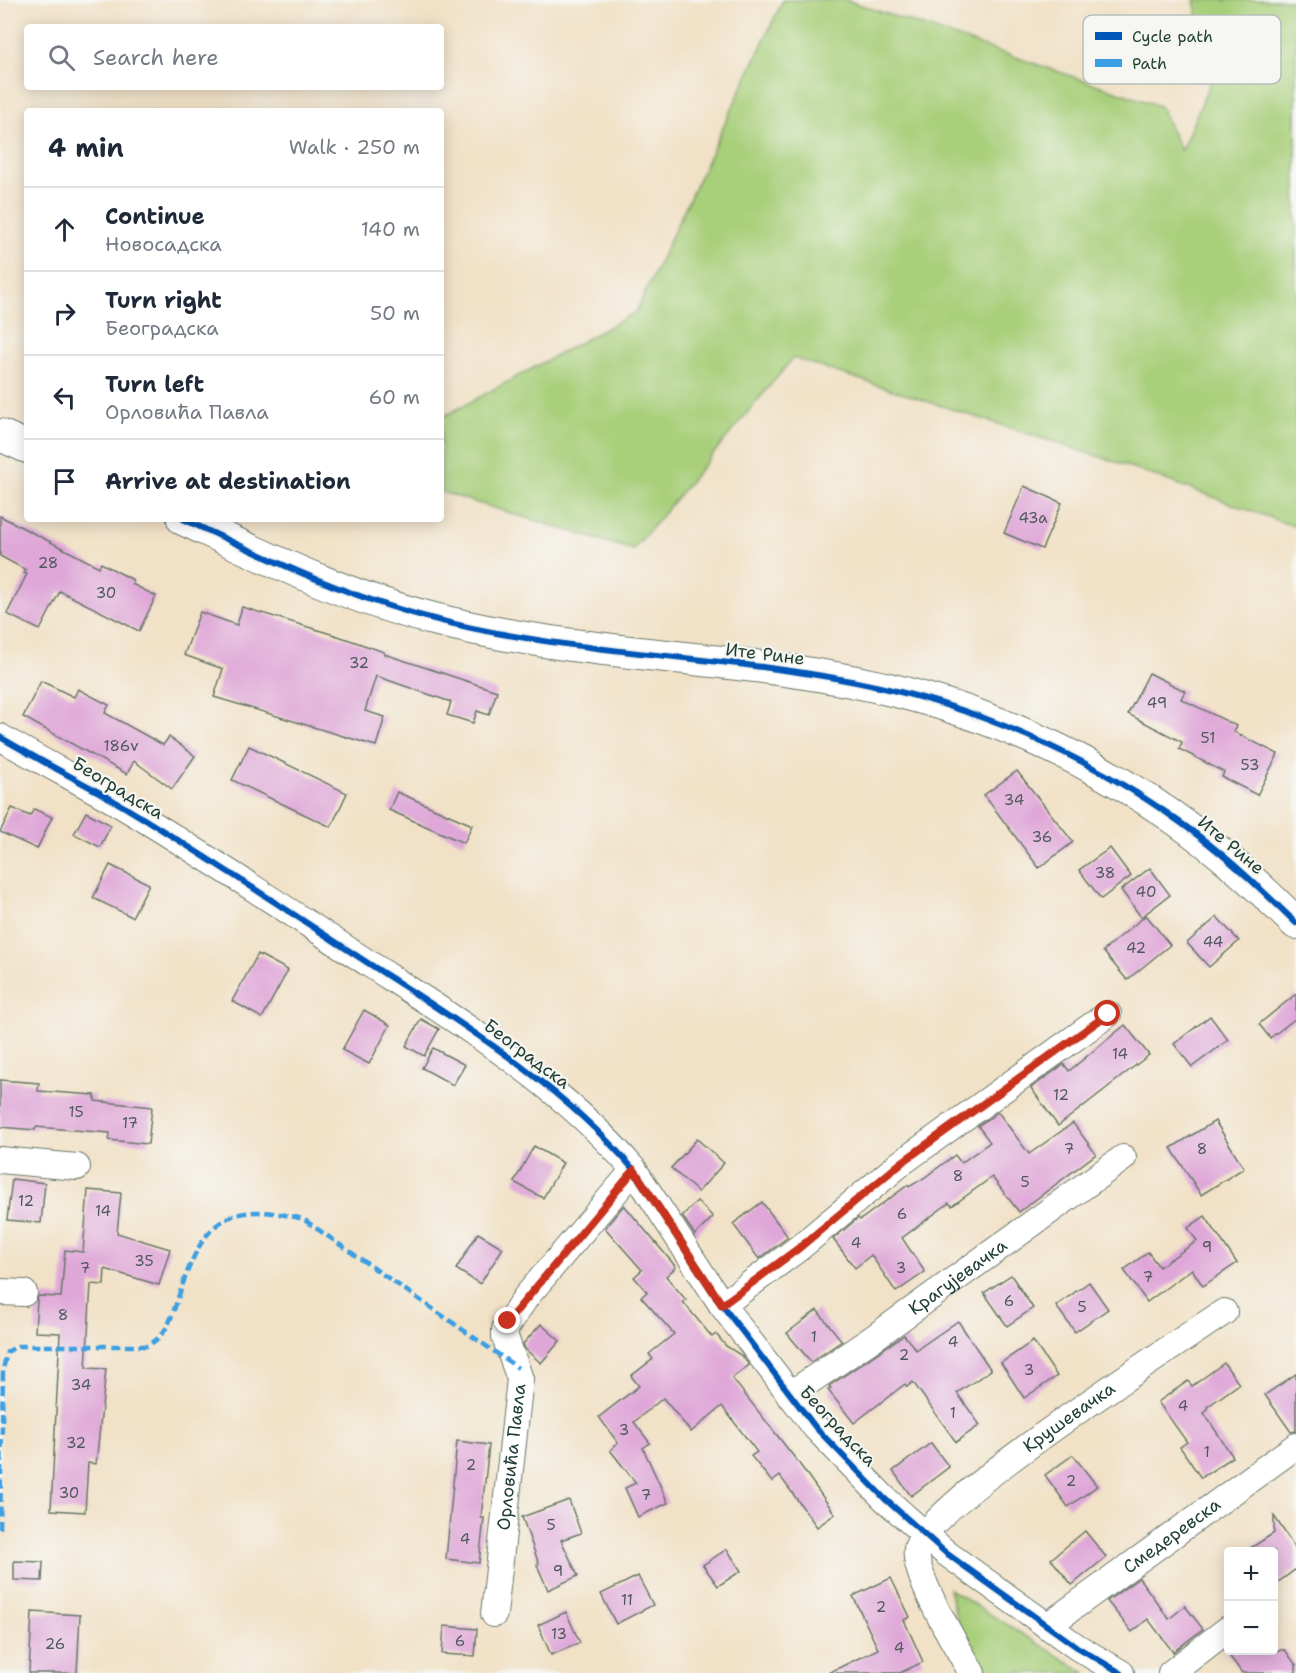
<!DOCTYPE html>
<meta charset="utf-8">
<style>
:root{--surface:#fff;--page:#f6f6f7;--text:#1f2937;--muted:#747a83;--line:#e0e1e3}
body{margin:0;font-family:"Shantell Sans",sans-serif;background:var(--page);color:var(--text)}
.controls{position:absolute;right:18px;bottom:18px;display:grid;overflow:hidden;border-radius:6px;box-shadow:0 3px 15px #0003}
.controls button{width:54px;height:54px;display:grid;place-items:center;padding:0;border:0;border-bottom:2px solid var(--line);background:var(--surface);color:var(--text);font:30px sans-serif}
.stop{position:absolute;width:18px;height:18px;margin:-14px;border:4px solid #c8321e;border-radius:50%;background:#fff}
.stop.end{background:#c8321e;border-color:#fff;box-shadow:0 2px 6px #0008}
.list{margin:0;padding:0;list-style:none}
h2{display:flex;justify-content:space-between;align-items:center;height:78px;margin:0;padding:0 24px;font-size:26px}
h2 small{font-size:20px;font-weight:400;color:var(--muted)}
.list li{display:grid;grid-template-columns:39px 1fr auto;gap:18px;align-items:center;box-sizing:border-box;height:84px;padding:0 24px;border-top:2px solid var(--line)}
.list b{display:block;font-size:22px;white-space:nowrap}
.list p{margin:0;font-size:20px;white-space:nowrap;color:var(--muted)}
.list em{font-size:20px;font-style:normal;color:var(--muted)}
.icon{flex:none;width:33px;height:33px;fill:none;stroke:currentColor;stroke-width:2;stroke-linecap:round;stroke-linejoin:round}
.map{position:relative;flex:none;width:1296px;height:1673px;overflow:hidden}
.search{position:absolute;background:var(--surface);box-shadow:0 3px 15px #0003;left:24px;top:24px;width:420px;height:66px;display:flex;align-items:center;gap:15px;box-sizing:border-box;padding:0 21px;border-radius:6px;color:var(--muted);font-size:22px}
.panel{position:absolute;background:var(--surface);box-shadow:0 3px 15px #0003;left:24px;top:108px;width:420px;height:414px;border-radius:6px}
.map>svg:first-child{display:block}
.green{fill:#a8cf7a;stroke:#648657;stroke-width:1.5}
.building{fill:#dfa7d8}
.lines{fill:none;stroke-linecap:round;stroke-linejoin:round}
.minor-casing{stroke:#687667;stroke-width:28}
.tertiary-casing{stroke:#687667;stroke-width:34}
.minor{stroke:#fff;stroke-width:26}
.tertiary{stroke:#fff;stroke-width:32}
.quiet{stroke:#3c9ee2;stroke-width:4.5;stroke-dasharray:9 4.5;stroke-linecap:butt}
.cycleway-casing{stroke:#f6f6f2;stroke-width:10}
.cycleway{stroke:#0057b8;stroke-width:6}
.route{stroke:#c8321e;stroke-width:8}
.labels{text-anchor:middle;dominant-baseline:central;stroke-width:4.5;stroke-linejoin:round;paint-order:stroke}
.number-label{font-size:15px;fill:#4f585d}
.street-label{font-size:18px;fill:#1f3d34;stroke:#f6f6f2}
.key{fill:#f6f6f2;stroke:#b6beb9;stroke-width:1.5}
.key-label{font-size:16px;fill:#1f3d34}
</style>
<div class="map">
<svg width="1296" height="1673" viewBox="0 0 1296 1673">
<rect width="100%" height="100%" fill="#f6f6f2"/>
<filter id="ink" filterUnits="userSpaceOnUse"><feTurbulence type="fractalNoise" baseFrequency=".0167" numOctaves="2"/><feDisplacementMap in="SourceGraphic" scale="12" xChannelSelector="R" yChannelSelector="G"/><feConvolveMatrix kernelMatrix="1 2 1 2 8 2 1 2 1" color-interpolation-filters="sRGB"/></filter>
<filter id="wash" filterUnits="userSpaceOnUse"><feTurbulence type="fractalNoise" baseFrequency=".008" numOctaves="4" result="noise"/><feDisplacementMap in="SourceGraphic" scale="24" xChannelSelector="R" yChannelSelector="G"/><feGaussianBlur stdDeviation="1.35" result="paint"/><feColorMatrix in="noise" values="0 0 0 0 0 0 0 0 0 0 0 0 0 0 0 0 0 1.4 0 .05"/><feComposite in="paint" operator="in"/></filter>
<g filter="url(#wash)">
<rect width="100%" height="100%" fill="#f1e1c6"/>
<g class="green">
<polygon points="783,0 846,0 1160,106 1181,151 1211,81 1194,0 1296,0 1296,527 1122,464 793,358 633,550 441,492 441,418 636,312"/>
<polygon points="949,1589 1086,1673 971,1673"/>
</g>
<g id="blocks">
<g class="building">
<polygon points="1024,486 1062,503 1042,549 1004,533"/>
<polygon points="0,516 99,567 101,563 133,580 132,584 156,596 139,631 60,591 40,630 7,614 27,574 24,573 26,570 0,556"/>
<polygon points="242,607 341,637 384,652 384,654 497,691 489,715 477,711 473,723 447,715 451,702 376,676 365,711 385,717 376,746 214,697 223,669 184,655 200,612 237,625"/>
<polygon points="1149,673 1185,691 1181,699 1237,726 1234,732 1278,754 1257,795 1222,777 1224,772 1179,749 1182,742 1128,714"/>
<polygon points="41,681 74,697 78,689 109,705 105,713 163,745 169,737 195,756 172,789 134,761 127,774 23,717"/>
<polygon points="249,746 347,793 331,827 232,780"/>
<polygon points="1017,771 1073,842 1039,868 984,795"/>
<polygon points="397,792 472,825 464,843 389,810"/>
<polygon points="12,808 30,816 34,809 52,817 37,849 0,832"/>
<polygon points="86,812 111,825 100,847 74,834"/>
<polygon points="1110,848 1131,876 1101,899 1079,870"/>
<polygon points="110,865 149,884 132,917 93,898"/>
<polygon points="1150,868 1170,895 1141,917 1121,890"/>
<polygon points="1146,915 1170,945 1127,980 1103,951"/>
<polygon points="1217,917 1239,941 1209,967 1187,943"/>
<polygon points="258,954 288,970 262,1018 232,1001"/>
<polygon points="1296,994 1296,1018 1270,1038 1259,1024"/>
<polygon points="364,1010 390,1025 369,1064 342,1050"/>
<polygon points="1210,1016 1228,1040 1192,1067 1174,1044"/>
<polygon points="421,1019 439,1029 424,1056 406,1046"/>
<polygon points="1125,1025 1149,1055 1058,1126 1031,1088 1064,1064 1069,1071"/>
<polygon points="433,1048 465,1065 453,1085 422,1068"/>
<polygon points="0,1080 39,1083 38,1091 95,1095 95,1101 152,1107 148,1144 109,1140 110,1133 36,1127 35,1130 0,1127"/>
<polygon points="998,1112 1029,1154 1073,1123 1096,1154 1019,1212 992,1177 952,1206 949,1203 902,1238 925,1272 896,1292 871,1255 855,1268 833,1239 858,1218 860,1220 908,1185 909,1187 924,1178 955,1155 961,1163 990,1142 978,1126"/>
<polygon points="1215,1121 1244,1168 1201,1195 1171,1148"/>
<polygon points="697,1139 724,1163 698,1192 671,1168"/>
<polygon points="534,1146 563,1163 543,1198 514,1182"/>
<polygon points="12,1179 45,1183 41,1223 7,1220"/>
<polygon points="88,1190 121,1193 117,1233 170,1249 159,1285 105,1269 104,1285 91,1284 86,1368 106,1369 96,1464 88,1463 85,1512 51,1510 60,1333 35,1332 37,1300 38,1296 61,1297 65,1250 83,1252"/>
<polygon points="697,1201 713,1217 695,1235 682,1216"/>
<polygon points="762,1202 788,1237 759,1259 733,1224"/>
<polygon points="624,1205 676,1267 666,1276 686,1300 683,1302 712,1337 716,1334 726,1346 742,1356 749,1365 732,1378 798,1462 835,1514 817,1527 780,1476 772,1482 751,1456 757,1452 722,1406 691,1432 663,1398 634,1422 650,1443 643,1448 668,1503 638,1517 625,1488 636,1483 610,1450 618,1443 599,1417 639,1386 631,1376 653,1359 649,1354 674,1334 641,1297 647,1292 634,1277 642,1270 605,1228"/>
<polygon points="1205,1216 1237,1263 1203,1286 1192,1269 1147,1302 1124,1270 1148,1252 1159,1267 1197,1241 1188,1228"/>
<polygon points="478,1233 503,1248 480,1284 456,1269"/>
<polygon points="1011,1275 1033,1308 1007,1326 984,1293"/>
<polygon points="1089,1282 1108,1309 1075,1332 1056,1306"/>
<polygon points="817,1310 842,1341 811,1362 787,1333"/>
<polygon points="958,1321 991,1370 957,1393 980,1425 956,1442 913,1382 907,1387 905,1384 854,1423 828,1390 831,1388 829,1386 904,1335 916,1350"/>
<polygon points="541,1324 560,1341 541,1363 525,1349 523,1344"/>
<polygon points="1033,1341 1057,1376 1024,1398 1001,1363"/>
<polygon points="1224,1363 1239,1384 1207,1407 1208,1410 1204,1413 1233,1457 1201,1478 1180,1447 1187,1442 1158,1402 1188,1381 1192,1386"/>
<polygon points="1296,1374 1296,1431 1291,1432 1265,1395"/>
<polygon points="457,1441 489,1445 481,1518 484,1518 479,1563 446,1559"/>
<polygon points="931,1443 949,1467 911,1496 893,1471"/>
<polygon points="1073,1455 1097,1486 1068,1507 1045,1475"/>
<polygon points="569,1500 581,1533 561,1540 578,1576 548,1590 537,1565 539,1564 522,1517"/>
<polygon points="1274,1516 1296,1549 1296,1569 1274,1585 1274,1551 1246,1551 1274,1533"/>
<polygon points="1085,1531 1106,1557 1072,1585 1051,1559"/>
<polygon points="727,1549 741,1571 718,1586 703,1565"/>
<polygon points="14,1561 43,1562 42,1581 14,1580"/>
<polygon points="638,1576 653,1605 616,1624 601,1594"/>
<polygon points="891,1578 910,1617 904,1620 923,1662 900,1673 828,1673 878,1649 853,1596"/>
<polygon points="1139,1578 1169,1619 1185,1606 1203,1629 1173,1652 1148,1619 1132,1632 1107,1601"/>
<polygon points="32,1612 80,1615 77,1673 29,1673"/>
<polygon points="566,1612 580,1643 551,1655 538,1625"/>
<polygon points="444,1626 477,1629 475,1656 442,1654"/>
<polygon points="1225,1650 1285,1650 1296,1665 1296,1673 1242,1673"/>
</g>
</g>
</g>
<g filter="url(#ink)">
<use href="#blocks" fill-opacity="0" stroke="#687667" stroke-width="1.5"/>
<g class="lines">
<g class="minor-casing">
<g id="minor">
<path d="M0,737C37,759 74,778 111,799C199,851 285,909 371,965C464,1025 562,1085 634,1170L722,1305L816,1428L885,1499L946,1553L1077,1647L1121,1673"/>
<polyline points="0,1160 77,1167"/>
<polyline points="0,1292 24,1293"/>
<polyline points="722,1305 799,1248 901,1163 1108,1014"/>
<path id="s1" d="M789,1395L872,1339L1123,1158"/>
<path id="s2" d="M494,1614L520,1379L505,1337V1329L526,1297L634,1170"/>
<path id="s3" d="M1047,1626L1296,1446"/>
<path id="s4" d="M972,1673C958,1648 912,1575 917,1549C925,1506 1175,1345 1224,1312"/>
<polyline points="1171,1673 1228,1629"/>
</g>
</g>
<g class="tertiary-casing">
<g id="tertiary">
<polyline points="0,435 27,447"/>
<path d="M183,519C263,556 344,596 430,618C569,655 715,654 856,682C978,706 1097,759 1196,834C1232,861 1264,892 1296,923"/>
</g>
</g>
<use href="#minor" class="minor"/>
<use href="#tertiary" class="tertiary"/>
<path class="quiet" d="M0,1529L3,1370L7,1352L17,1346H147C167,1335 171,1319 178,1298C202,1225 222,1198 303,1219L518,1368"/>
<g class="cycleway-casing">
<g id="cycleway">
<path d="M183,519C263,556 344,596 430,618C569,655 715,654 856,682C978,706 1097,759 1196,834C1232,861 1264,892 1296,923"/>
<path d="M0,737C37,759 74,778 111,799C199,851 285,909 371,965C464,1025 562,1085 634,1170L722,1305L816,1428L885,1499L946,1553L1077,1647L1121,1673"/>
</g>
</g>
<use href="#cycleway" class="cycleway"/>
</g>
</g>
<g class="lines" filter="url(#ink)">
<polyline class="route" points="508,1321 634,1170 722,1305 799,1248 901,1163 1108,1014"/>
</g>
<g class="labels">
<g class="number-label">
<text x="1033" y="518">43a</text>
<text x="48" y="563">28</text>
<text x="106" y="593">30</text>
<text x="359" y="663">32</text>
<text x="1157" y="703">49</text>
<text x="1208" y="738">51</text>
<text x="121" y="746">186v</text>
<text x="1250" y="765">53</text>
<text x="1014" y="800">34</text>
<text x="1042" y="837">36</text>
<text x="1105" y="873">38</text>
<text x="1146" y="892">40</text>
<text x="1213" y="942">44</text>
<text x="1136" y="948">42</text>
<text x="1120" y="1054">14</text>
<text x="1061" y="1095">12</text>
<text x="76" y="1112">15</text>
<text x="130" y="1123">17</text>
<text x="1069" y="1149">7</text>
<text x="1202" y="1149">8</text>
<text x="958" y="1176">8</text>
<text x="1025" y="1182">5</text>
<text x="26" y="1201">12</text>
<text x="103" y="1211">14</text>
<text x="902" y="1214">6</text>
<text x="856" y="1243">4</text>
<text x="1207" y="1247">9</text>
<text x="144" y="1261">35</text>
<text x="85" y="1268">7</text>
<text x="901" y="1268">3</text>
<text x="1148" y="1277">7</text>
<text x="1009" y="1301">6</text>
<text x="1082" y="1307">5</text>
<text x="63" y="1315">8</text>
<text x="814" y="1337">1</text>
<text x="953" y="1342">4</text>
<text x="904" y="1355">2</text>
<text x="1029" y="1370">3</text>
<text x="81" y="1385">34</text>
<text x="1183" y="1406">4</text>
<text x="953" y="1413">1</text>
<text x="624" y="1430">3</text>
<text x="76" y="1443">32</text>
<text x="1207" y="1452">1</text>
<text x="471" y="1465">2</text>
<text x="1071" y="1481">2</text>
<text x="69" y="1493">30</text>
<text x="646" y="1495">7</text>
<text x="551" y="1525">5</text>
<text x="465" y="1539">4</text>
<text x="558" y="1571">9</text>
<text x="627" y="1600">11</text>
<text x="881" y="1607">2</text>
<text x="559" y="1634">13</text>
<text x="460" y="1641">6</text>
<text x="55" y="1644">26</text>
<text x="899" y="1648">4</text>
</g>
<g class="street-label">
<text transform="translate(765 654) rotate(7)">Ите Рине</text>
<text transform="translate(118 788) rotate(31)">Београдска</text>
<text transform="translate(1231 845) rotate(40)">Ите Рине</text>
<text transform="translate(527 1054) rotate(37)">Београдска</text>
<text stroke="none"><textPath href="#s1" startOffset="206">Крагујевачка</textPath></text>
<text stroke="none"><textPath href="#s4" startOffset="340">Крушевачка</textPath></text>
<text transform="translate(838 1426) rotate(47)">Београдска</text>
<text stroke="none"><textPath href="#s2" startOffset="158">Орловића Павла</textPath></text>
<text stroke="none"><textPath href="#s3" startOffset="154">Смедеревска</textPath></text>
</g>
</g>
<rect x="1083" y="15" width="198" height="69" rx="9" class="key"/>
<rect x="1095" y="32" width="27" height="8" fill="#0057b8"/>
<rect x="1095" y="59" width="27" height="8" fill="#3c9ee2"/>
<g class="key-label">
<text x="1132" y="42">Cycle path</text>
<text x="1132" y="69">Path</text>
</g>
</svg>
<div class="controls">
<button>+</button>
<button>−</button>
</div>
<div class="stop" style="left:1108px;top:1014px"></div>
<div class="stop end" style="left:508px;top:1321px"></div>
<div class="search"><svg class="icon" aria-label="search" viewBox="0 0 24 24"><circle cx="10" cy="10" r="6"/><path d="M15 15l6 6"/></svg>Search here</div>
<section class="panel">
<h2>4 min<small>Walk · 250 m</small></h2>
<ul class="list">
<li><svg class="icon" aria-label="ahead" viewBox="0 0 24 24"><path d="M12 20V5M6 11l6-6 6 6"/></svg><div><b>Continue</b><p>Новосадска</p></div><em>140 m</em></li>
<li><svg class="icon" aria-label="right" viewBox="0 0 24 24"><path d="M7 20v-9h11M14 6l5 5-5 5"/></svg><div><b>Turn right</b><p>Београдска</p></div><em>50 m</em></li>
<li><svg class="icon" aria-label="left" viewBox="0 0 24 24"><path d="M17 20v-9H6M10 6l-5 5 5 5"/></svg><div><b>Turn left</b><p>Орловића Павла</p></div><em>60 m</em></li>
<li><svg class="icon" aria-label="arrive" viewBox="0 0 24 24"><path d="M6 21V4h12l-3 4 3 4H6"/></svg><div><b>Arrive at destination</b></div></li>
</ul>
</section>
</div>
